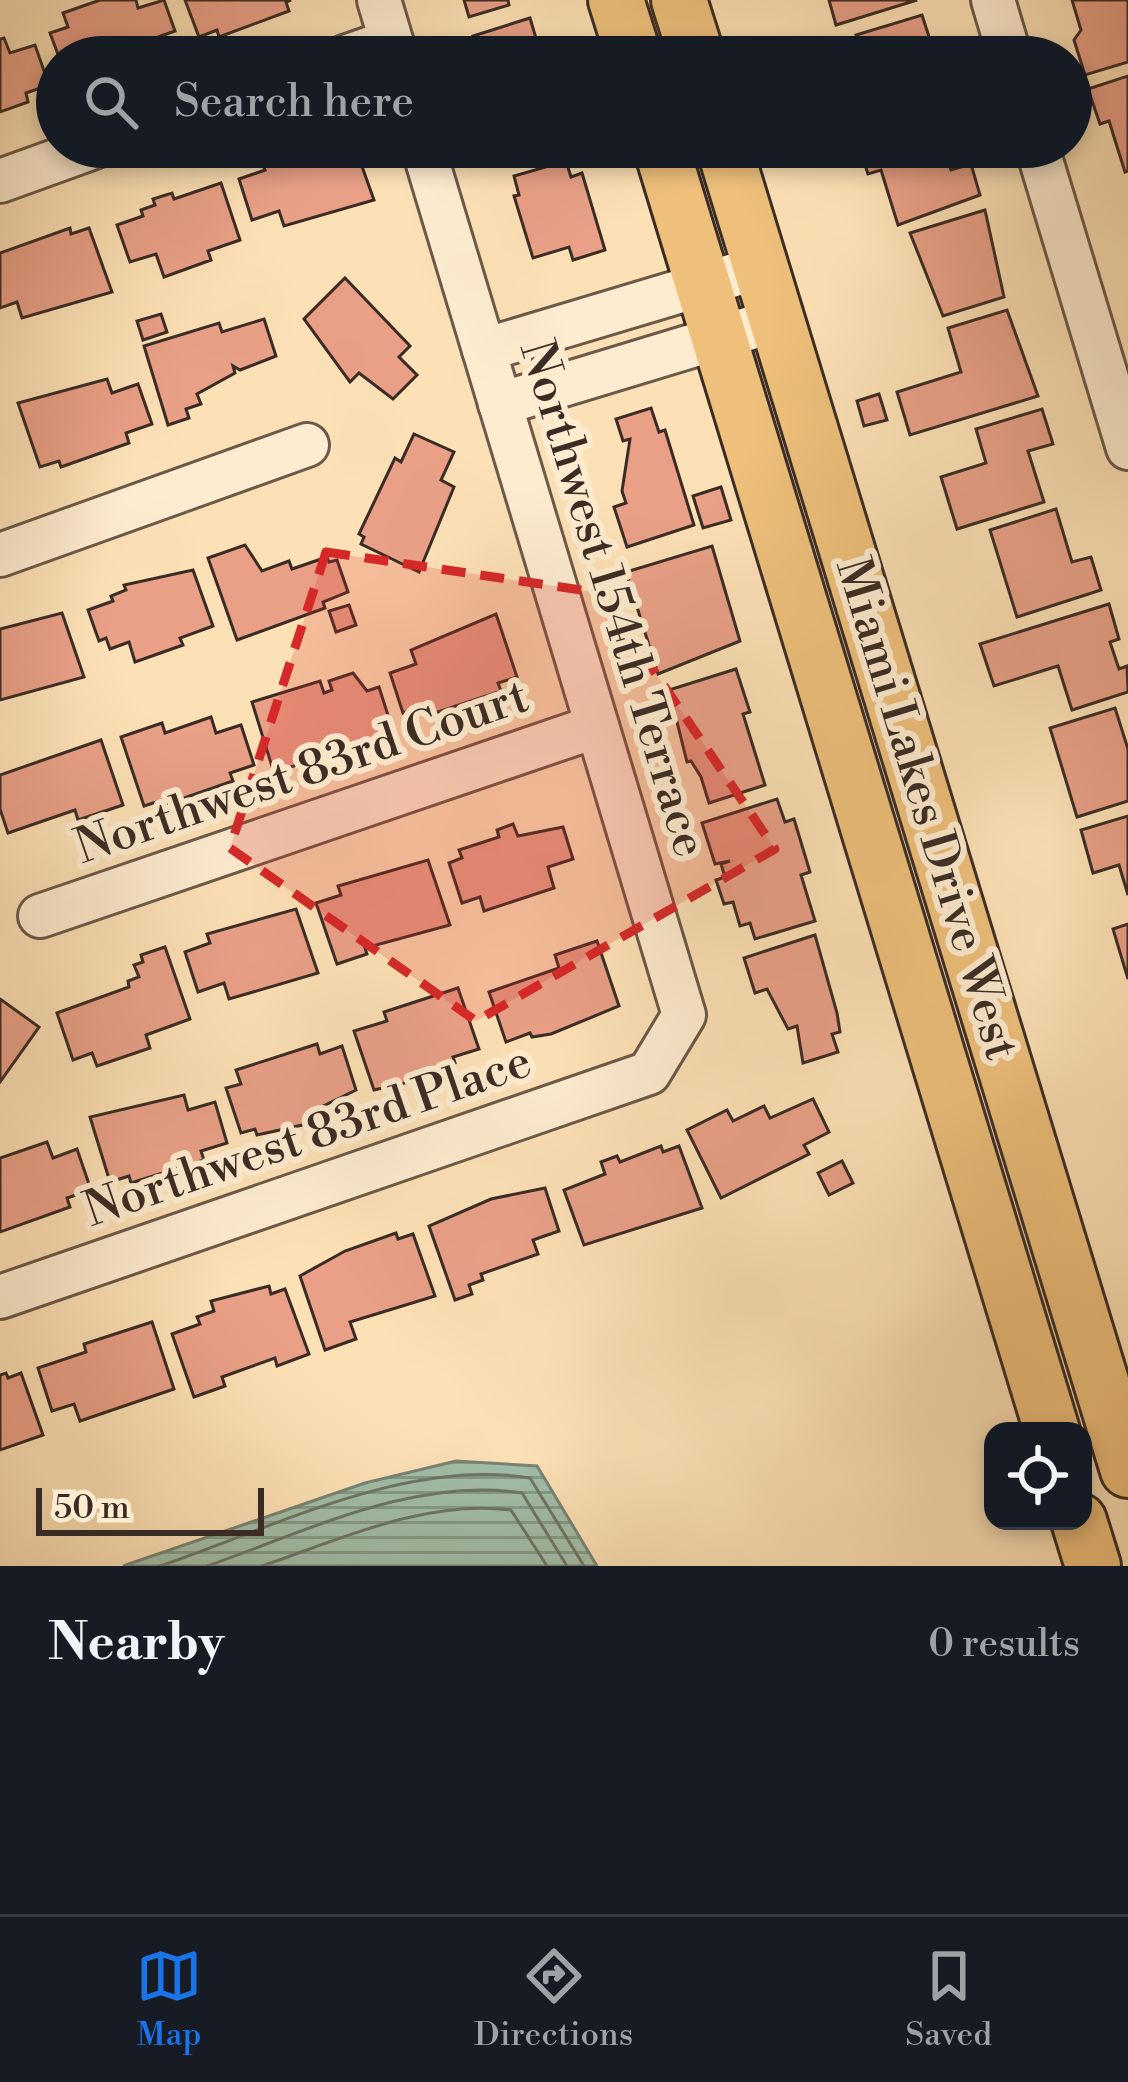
<!DOCTYPE html>
<style>
:root{--surface:#171b24;--page:#242831;--text:#f1f3f6;--muted:#9ea1a6;--line:#363941;--accent:#1a73e8}
body{margin:0;font-family:"Libre Bodoni",serif;background:var(--page);color:var(--text)}
.controls{position:absolute;right:36px;bottom:36px;display:grid;overflow:hidden;border-radius:24px;box-shadow:0 6px 18px #0003}
.controls button{width:108px;height:108px;display:grid;place-items:center;padding:0;border:0;border-bottom:3px solid var(--line);background:var(--surface);color:var(--text);font:60px sans-serif}
.scale{position:absolute;left:36px;bottom:30px;width:228px;box-sizing:border-box;padding-left:12px;border:6px solid #3a2c25;border-top:0;font-size:33px;line-height:42px;white-space:nowrap;color:#3a2c25;-webkit-text-stroke:9px #feecd0;paint-order:stroke}
.list{margin:0;padding:0;list-style:none}
h2{display:flex;justify-content:space-between;align-items:center;height:156px;margin:0;padding:0 48px;font-size:51px}
h2 small{font-size:39px;font-weight:400;color:var(--muted)}
.icon{flex:none;width:66px;height:66px;fill:none;stroke:currentColor;stroke-width:2;stroke-linecap:round;stroke-linejoin:round}
.map{position:relative;flex:none;width:1128px;height:1566px;overflow:hidden}
.search{position:absolute;background:var(--surface);box-shadow:0 6px 18px #0003;left:36px;right:36px;top:36px;height:132px;display:flex;align-items:center;gap:30px;box-sizing:border-box;padding:0 42px;border-radius:66px;color:var(--muted);font-size:45px}
.sheet{height:348px;background:var(--surface)}
nav{display:flex;justify-content:space-around;align-items:center;box-sizing:border-box;height:168px;border-top:3px solid var(--line);background:var(--surface);font-size:33px;color:var(--muted)}
nav a{display:grid;justify-items:center;gap:6px}
nav .on{color:var(--accent)}
.map>svg:first-child{display:block}
.water{fill:url(#water-rules);stroke:#788474;stroke-width:3}
.lines{fill:none;stroke-linecap:round;stroke-linejoin:round}
.shore{stroke:#6e7566;stroke-width:3}
.building{fill:#e9a087;stroke:#3a2c25;stroke-width:3}
.minor-casing{stroke:#6b5949;stroke-width:48}
.major-casing{stroke:#3a2c25;stroke-width:60}
.minor{stroke:#feecd0;stroke-width:42}
.major{stroke:#eec07b;stroke-width:54}
.marked{fill:#d62828;fill-opacity:0.2;stroke:#d62828;stroke-width:9;stroke-dasharray:24 15;stroke-linejoin:round}
.labels{text-anchor:middle;dominant-baseline:central;stroke-width:12;stroke-linejoin:round;paint-order:stroke}
.street-label{font-size:48px;fill:#3a2c25;stroke:#feecd0}
</style>
<div class="map">
<svg width="1128" height="1566" viewBox="0 0 1128 1566">
<defs>
<pattern id="water-rules" width="6" height="5" patternUnits="userSpaceOnUse" patternTransform="scale(3)"><rect width="6" height="5" fill="#a1bea8"/><path d="M0 2.5h6" fill="none" stroke="#849b89"/></pattern>
</defs>
<rect width="100%" height="100%" fill="#fde1b6"/>
<filter id="stains"><feTurbulence type="fractalNoise" baseFrequency=".00167" numOctaves="4"/><feColorMatrix values="0 0 0 0 .2 0 0 0 0 .09 0 0 0 0 .02 0 0 0 .5 -.17"/></filter>
<radialGradient id="worn" r=".72"><stop offset=".6" stop-color="#630" stop-opacity="0"/><stop offset="1" stop-color="#630" stop-opacity=".3"/></radialGradient>
<polygon class="water" points="456,1461 537,1466 597,1566 123,1566 365,1483"/>
<g class="lines">
<g class="shore">
<path d="M160,1566C275,1527 407,1458 530,1478L584,1566"/>
<path d="M207,1566C305,1532 416,1476 522,1493L567,1566"/>
<path d="M262,1566C341,1539 426,1499 511,1510L547,1566"/>
</g>
</g>
<g class="building">
<polygon points="100,0 136,0 138,8 164,0 175,31 147,41 150,49 139,57 59,57 50,33 68,27 63,13"/>
<polygon points="185,0 291,0 286,2 289,11 219,37 217,30 199,37"/>
<polygon points="464,0 508,0 509,5 469,17"/>
<polygon points="829,0 917,0 836,25"/>
<polygon points="1072,0 1128,0 1128,62 1085,75 1074,40 1081,30"/>
<polygon points="922,15 933,49 908,57 862,57 856,35"/>
<polygon points="530,18 540,52 550,49 552,57 479,57 473,36"/>
<polygon points="4,38 10,53 35,45 49,85 26,93 28,102 0,112 0,39"/>
<polygon points="1128,76 1128,171 1125,172 1109,121 1100,124 1088,89"/>
<polygon points="304,147 355,147 374,200 284,226 279,211 252,220 239,179 265,170 261,161"/>
<polygon points="859,147 944,147 951,170 971,164 980,195 898,225 881,170 868,174"/>
<polygon points="566,161 571,177 582,173 605,250 573,260 569,247 533,258 514,196 519,195 514,176"/>
<polygon points="221,183 240,240 208,251 211,260 164,277 156,254 130,262 117,225 143,216 141,210 155,205 153,199 172,193 174,199"/>
<polygon points="985,210 1004,297 943,316 910,233"/>
<polygon points="70,228 71,234 89,228 112,292 22,318 17,302 0,308 0,253"/>
<polygon points="345,278 410,346 399,357 417,375 393,399 359,373 350,382 304,319"/>
<polygon points="1007,310 1038,396 910,435 897,392 961,372 948,328"/>
<polygon points="161,314 167,332 143,340 137,321"/>
<polygon points="264,319 276,356 240,370 233,366 235,373 197,394 201,404 186,409 189,418 168,425 144,346 219,323 222,332"/>
<polygon points="107,379 112,393 138,384 152,424 126,433 129,443 61,467 59,461 40,467 18,403"/>
<polygon points="879,394 887,420 864,426 857,401"/>
<polygon points="651,408 659,432 665,430 694,525 627,547 614,507 626,503 622,491 630,439 623,441 616,419"/>
<polygon points="1042,409 1053,444 1028,451 1044,502 957,529 941,477 986,463 976,429"/>
<polygon points="414,434 454,452 441,480 454,487 419,572 361,544 364,537 359,534 395,458 401,462"/>
<polygon points="721,487 731,520 703,528 693,496"/>
<polygon points="1056,509 1072,562 1091,557 1101,590 1017,617 990,530"/>
<polygon points="245,545 262,571 289,561 292,569 327,557 329,562 337,560 348,592 323,602 325,608 237,640 208,558"/>
<polygon points="712,546 740,641 658,674 626,572"/>
<polygon points="193,570 213,626 180,638 183,645 135,662 129,642 110,649 106,638 99,641 88,610 113,601 111,596 126,590 124,585"/>
<polygon points="1109,604 1119,639 1110,642 1119,669 1127,666 1128,692 1072,710 1058,666 994,686 980,644"/>
<polygon points="349,605 356,625 336,632 329,611"/>
<polygon points="62,613 84,677 0,700 0,629"/>
<polygon points="496,614 517,677 498,683 501,691 432,714 429,704 403,713 390,673 416,664 411,650"/>
<polygon points="736,669 750,712 743,714 765,785 709,803 701,777 691,761 687,762 669,690"/>
<polygon points="353,673 367,691 379,687 393,731 274,773 252,702 320,681 324,693 332,690 329,681"/>
<polygon points="1115,708 1128,749 1128,801 1077,817 1050,728"/>
<polygon points="211,717 216,733 241,725 254,765 230,773 233,781 164,805 162,800 144,806 121,737 162,723 165,733"/>
<polygon points="101,740 123,805 78,820 75,810 8,833 0,809 0,775"/>
<polygon points="777,799 785,822 794,819 810,872 801,875 815,921 755,939 750,923 740,926 733,902 724,904 716,880 725,877 721,864 730,861 715,864 702,823"/>
<polygon points="1128,816 1128,895 1119,865 1093,873 1081,830"/>
<polygon points="513,824 518,836 563,827 573,859 548,867 554,888 484,911 480,897 462,903 449,863 462,858 459,850 499,837 497,830"/>
<polygon points="428,860 450,925 365,948 367,954 337,964 316,903 341,895 338,886"/>
<polygon points="296,909 318,973 229,999 224,983 198,992 185,952 210,943 207,934"/>
<polygon points="1128,924 1128,979 1113,929"/>
<polygon points="815,935 837,1013 840,1032 832,1034 838,1052 803,1063 797,1026 788,1029 767,989 755,993 744,958"/>
<polygon points="597,941 619,1006 551,1034 532,1037 530,1033 506,1042 489,992 559,968 555,955"/>
<polygon points="165,947 190,1019 146,1035 150,1048 97,1066 92,1053 73,1060 57,1013 129,987 128,981 139,977 134,965 143,962 141,955"/>
<polygon points="458,988 479,1049 453,1057 455,1063 441,1067 444,1074 374,1090 354,1031 387,1021 384,1012"/>
<polygon points="0,999 39,1027 0,1082"/>
<polygon points="317,1044 320,1054 342,1046 356,1090 313,1111 316,1122 257,1135 255,1129 241,1133 226,1088 241,1084 236,1070"/>
<polygon points="184,1095 188,1110 215,1102 227,1143 201,1151 204,1160 131,1183 129,1176 110,1182 90,1117"/>
<polygon points="813,1099 829,1132 804,1145 809,1154 721,1198 687,1130 727,1110 733,1121 764,1106 770,1118"/>
<polygon points="47,1142 53,1158 77,1149 91,1190 67,1198 70,1207 0,1232 0,1158"/>
<polygon points="661,1146 663,1152 679,1146 702,1208 584,1245 564,1190 605,1174 601,1162 617,1156 620,1162"/>
<polygon points="842,1161 853,1183 829,1195 818,1173"/>
<polygon points="545,1188 559,1231 533,1240 538,1254 481,1274 483,1280 469,1285 472,1294 455,1300 429,1226 491,1199"/>
<polygon points="396,1233 398,1239 413,1234 435,1296 350,1322 356,1339 325,1350 300,1276 345,1251"/>
<polygon points="269,1286 271,1294 285,1289 309,1354 277,1366 275,1358 222,1377 225,1386 194,1397 172,1334 200,1324 197,1317 214,1311 211,1301"/>
<polygon points="152,1322 174,1389 80,1421 74,1404 52,1411 38,1368 86,1352 84,1344"/>
<polygon points="6,1373 8,1378 21,1373 43,1435 0,1450 0,1375"/>
</g>
<g class="lines">
<g class="minor-casing">
<g id="minor">
<polyline points="379,0 396,57"/>
<polyline points="993,0 1010,57"/>
<polyline points="345,57 391,41"/>
<polyline points="1037,147 1128,448"/>
<polyline points="0,181 94,147"/>
<polyline points="484,350 761,267"/>
<polyline points="500,404 777,320"/>
<polyline points="0,555 307,445"/>
<polyline points="40,916 597,726"/>
<polyline points="0,1297 649,1073 684,1015 423,147"/>
</g>
</g>
<g class="major-casing">
<g id="major">
<polyline points="616,0 634,57"/>
<polyline points="679,0 697,57"/>
<polyline points="661,147 1052,1431"/>
<polyline points="724,147 1128,1470"/>
<polyline points="1079,1521 1093,1566"/>
</g>
</g>
<use href="#minor" class="minor"/>
<use href="#major" class="major"/>
</g>
<path class="marked" d="M326,552L601,593L775,849L476,1021L230,848Z"/>
<g class="labels">
<g class="street-label">
<text transform="translate(612 599) rotate(73)">Northwest 154th Terrace</text>
<text transform="translate(302 773) rotate(-19)">Northwest 83rd Court</text>
<text transform="translate(926 809) rotate(73)">Miami Lakes Drive West</text>
<text transform="translate(308 1137) rotate(-19)">Northwest 83rd Place</text>
</g>
</g>
<rect width="100%" height="100%" filter="url(#stains)"/>
<rect width="100%" height="100%" fill="url(#worn)"/>
</svg>
<div class="controls">
<button><svg class="icon" aria-label="locate" viewBox="0 0 24 24"><circle cx="12" cy="12" r="6"/><path d="M12 2v4M12 18v4M2 12h4M18 12h4"/></svg></button>
</div>
<div class="scale">50 m</div>
<div class="search"><svg class="icon" aria-label="search" viewBox="0 0 24 24"><circle cx="10" cy="10" r="6"/><path d="M15 15l6 6"/></svg>Search here</div>
</div>
<section class="sheet">
<h2>Nearby<small>0 results</small></h2>
<ul class="list">
</ul>
</section>
<nav>
<a class="on"><svg class="icon" aria-label="map" viewBox="0 0 24 24"><path d="M3 6l6-2 6 2 6-2v14l-6 2-6-2-6 2zM9 4v14M15 6v14"/></svg>Map</a>
<a><svg class="icon" aria-label="directions" viewBox="0 0 24 24"><path d="M12 3l9 9-9 9-9-9zM9 14v-3h6M13 9l2 2-2 2"/></svg>Directions</a>
<a><svg class="icon" aria-label="saved" viewBox="0 0 24 24"><path d="M7 4h10v16l-5-4-5 4z"/></svg>Saved</a>
</nav>
